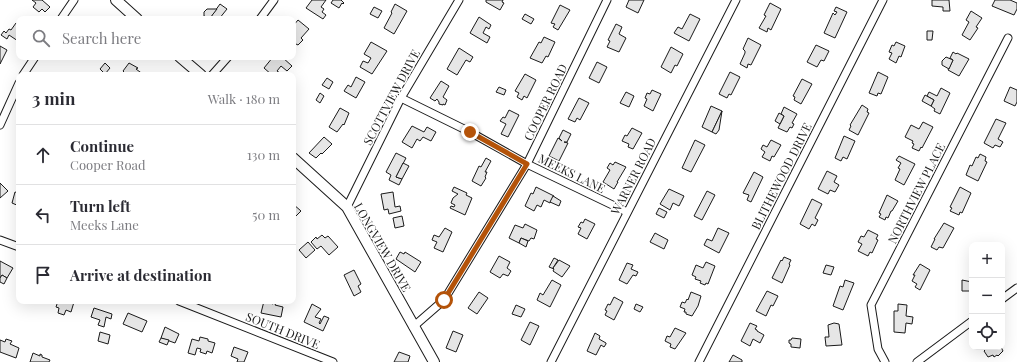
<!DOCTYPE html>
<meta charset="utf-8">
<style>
:root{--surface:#fff;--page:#f2f2f3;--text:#2b2b33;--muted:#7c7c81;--line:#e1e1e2}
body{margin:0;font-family:"Playfair Display",serif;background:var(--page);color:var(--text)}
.controls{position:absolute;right:12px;bottom:12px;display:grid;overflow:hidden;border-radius:8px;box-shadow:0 4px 16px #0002}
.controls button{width:36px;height:36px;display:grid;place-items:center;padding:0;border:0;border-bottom:1px solid var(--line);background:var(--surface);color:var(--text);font:20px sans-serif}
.stop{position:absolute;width:12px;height:12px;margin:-9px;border:3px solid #b45309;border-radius:50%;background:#fff}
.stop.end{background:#b45309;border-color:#fff;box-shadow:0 1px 4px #0008}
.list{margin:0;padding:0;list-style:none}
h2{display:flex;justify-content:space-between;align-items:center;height:52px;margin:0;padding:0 16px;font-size:17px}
h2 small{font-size:13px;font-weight:400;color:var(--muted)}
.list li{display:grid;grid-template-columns:26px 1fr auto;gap:12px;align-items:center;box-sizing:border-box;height:60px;padding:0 16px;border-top:1px solid var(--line)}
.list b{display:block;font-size:15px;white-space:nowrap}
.list p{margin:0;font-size:13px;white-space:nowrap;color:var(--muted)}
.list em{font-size:13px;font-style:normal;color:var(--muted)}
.icon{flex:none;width:22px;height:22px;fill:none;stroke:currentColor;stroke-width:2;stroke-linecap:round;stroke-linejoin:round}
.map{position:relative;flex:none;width:1017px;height:362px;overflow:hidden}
.search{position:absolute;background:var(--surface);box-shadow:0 4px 16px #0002;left:16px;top:16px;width:280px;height:44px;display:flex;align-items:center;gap:10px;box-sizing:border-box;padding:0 14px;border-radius:8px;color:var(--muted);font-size:15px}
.panel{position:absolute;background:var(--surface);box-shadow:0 4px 16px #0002;left:16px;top:72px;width:280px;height:232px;border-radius:8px}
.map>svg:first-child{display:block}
.building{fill:#e6e6e6;stroke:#1a1a1a}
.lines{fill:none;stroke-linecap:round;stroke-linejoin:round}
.street-casing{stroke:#1a1a1a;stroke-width:9}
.secondary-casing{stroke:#1a1a1a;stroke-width:12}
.street{stroke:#fff;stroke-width:7}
.secondary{stroke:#fff;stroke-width:10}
.route{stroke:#b45309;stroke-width:5}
.labels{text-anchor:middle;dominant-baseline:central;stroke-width:3;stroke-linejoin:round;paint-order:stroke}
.street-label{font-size:12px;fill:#1a1a1a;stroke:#fff}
</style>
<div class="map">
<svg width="1017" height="362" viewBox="0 0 1017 362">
<rect width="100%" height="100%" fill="#fff"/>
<g class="building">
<polygon points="32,0 42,0 50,7 45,12 42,9 39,12 33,7 36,3"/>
<polygon points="312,0 326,0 321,7 324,9 322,12 326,15 323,19 306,8"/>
<polygon points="333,0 341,0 344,3 343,4 342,3 339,8 331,3"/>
<polygon points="486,0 503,0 502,2 504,3 500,10 486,2"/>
<polygon points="629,0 644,0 638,13 626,7"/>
<polygon points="932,0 949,0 950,11 943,11 943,7 932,6"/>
<polygon points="995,0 1010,0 1017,3 1017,9 1014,15 992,6"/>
<polygon points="770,3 781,9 771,30 768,28 767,32 759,28 766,16 764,15"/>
<polygon points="220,4 227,9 219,19 212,19 210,18"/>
<polygon points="395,4 407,11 394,34 384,28 392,13 391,12"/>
<polygon points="560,5 570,10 558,30 553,27 555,24 551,23"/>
<polygon points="374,7 382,11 378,18 370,14"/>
<polygon points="836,7 847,12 835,38 824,33 833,13 835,15 837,12 834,11"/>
<polygon points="207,9 217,9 210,18 204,16 204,12"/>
<polygon points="971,11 982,18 976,27 978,28 970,40 962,35 969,22 966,20"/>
<polygon points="525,14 534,19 531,24 522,19"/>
<polygon points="690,14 700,19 689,41 674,33 678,27 682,29"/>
<polygon points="479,17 491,25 489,29 486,27 483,33 490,37 487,43 470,33"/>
<polygon points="298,20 309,29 301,38 303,40 298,45 296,44 294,46 293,45 293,26"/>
<polygon points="16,23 19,25 19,39 18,41 9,35 7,39 1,35 4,31 6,33 9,29 11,30"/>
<polygon points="616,24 622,27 619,34 626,38 619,52 607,47 610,41 608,40"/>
<polygon points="927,31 933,31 932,40 927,40"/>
<polygon points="544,37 555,42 548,57 546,56 542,63 530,58 539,42 541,43"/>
<polygon points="748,38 761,45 751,65 748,64 747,68 740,64 745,53 745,51 743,49"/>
<polygon points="371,42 387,51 372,74 360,67 363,61 368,63 371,58 364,54"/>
<polygon points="896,42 905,46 901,57 899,56 896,63 889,59 892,53 889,52 892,45 894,46"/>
<polygon points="816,45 829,51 824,61 821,60 817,67 807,62"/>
<polygon points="0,46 7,50 0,64"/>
<polygon points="671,47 683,54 677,66 675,65 671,73 661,67"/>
<polygon points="459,48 473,57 470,62 466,60 457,75 447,69"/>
<polygon points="953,52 956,54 957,53 969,59 959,76 948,70 953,60 950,58"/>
<polygon points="273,57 282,57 292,66 287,71 281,66 277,71 280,73 278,75 272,75 264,68"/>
<polygon points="946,57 953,60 949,69 942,65 942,61"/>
<polygon points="597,62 607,67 599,83 589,78"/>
<polygon points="105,63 110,68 105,74 100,69"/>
<polygon points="129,63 138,68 136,69 144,75 127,75 123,71"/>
<polygon points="730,72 740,77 731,95 729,94 727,98 719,94"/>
<polygon points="878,72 888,77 881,94 878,93 877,96 869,93"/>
<polygon points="525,74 536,80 527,98 524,96 522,100 517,97 519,93 515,91"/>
<polygon points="356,77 365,82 356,98 344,91 348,85 351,87"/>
<polygon points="327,78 333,82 329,89 322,85"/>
<polygon points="802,79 812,84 801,104 794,100 795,97 793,96"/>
<polygon points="441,81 449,86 443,97 447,100 445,105 443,104 443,105 439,104 439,102 437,99 435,101 430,98"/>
<polygon points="499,87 506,90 504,95 496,92"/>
<polygon points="1010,87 1017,90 1017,102 1015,106 1004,101"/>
<polygon points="941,88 950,93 940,114 934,111 935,109 931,106 934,100 927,96 929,92 937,96"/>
<polygon points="652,90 661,94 653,111 644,106 647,99 645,98 647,93 650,94"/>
<polygon points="626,92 634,96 629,107 620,103"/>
<polygon points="320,93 324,96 320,103 316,100"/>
<polygon points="925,95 934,100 931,106 922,101"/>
<polygon points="579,98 589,103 580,120 577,118 575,122 568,119"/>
<polygon points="862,105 868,109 867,112 869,113 858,135 849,130 851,126 850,125"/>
<polygon points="711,106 722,111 712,132 702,127"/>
<polygon points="784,107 797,114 792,123 794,124 792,128 790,127 787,132 778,128 784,116 781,114"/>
<polygon points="340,108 349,113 344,125 343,124 337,132 329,127"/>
<polygon points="509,110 519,115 508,137 501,134 506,124 500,121 503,117 505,118"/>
<polygon points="722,111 719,130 716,134 712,132"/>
<polygon points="779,113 784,116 780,124 775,121"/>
<polygon points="996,119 1006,123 998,139 1003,142 1000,147 995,145 993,148 984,143"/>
<polygon points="923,122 933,127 922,148 921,147 919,151 912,148 914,144 912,143 913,141 905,137 911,125 919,129"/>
<polygon points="412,126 424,132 427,127 436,132 431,141 423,137 420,141 417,139 412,148 402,142"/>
<polygon points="632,128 642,133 633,149 628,147 629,144 622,141 625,135 627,136"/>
<polygon points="563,130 571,134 567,142 564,142 568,143 559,161 549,156 558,138 562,141 559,138"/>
<polygon points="844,136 855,141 847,159 843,157 841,161 835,158"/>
<polygon points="324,137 332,144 322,154 321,153 316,158 309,153"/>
<polygon points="695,140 705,145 691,172 682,168"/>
<polygon points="771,140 781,145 774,157 772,156 770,161 762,157 765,152 761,149 763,145 767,147"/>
<polygon points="396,153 406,158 396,177 402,179 399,185 389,180 391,175 386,172"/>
<polygon points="980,154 986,157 985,161 987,162 978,181 966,175 970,165 972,166 976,157 978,158"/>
<polygon points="899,156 915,164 904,185 895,180 900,169 898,168 901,163 896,160"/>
<polygon points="486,158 491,161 485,172 487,172 485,177 486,178 481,186 472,181 479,166 481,167"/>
<polygon points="615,162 626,167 617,182 618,182 614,189 603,182 610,170 607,168 610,163 613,165"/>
<polygon points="403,163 409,166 402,179 396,177"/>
<polygon points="827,171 837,176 834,182 839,185 835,192 830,190 828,194 818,189"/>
<polygon points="754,172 763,177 751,202 747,200 749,195 743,193"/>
<polygon points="0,183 8,191 0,198"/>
<polygon points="454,187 467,193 466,195 472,198 465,215 450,208 451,206 454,207 455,205 451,203 453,198 458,194 452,191"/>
<polygon points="536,187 554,196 550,203 544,200 541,207 537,205 534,211 525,206 531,193 533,194"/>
<polygon points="960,187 971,193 962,213 960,212 959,215 950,211 952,208 950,207"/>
<polygon points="669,189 684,196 679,206 673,203 670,210 660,204"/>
<polygon points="707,191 715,195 702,220 694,216"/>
<polygon points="15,192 19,193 19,206 12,203"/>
<polygon points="393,192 395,207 400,206 401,211 389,214 388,209 384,210 381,194"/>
<polygon points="887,195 898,201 892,211 891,211 888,218 886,217 885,220 879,217 881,214 879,213"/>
<polygon points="553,196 561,201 559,206 550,202"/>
<polygon points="812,199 822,204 815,218 818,220 815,226 812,224 809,229 800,224"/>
<polygon points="293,204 301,211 294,218 293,218"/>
<polygon points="659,208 667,212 664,218 656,214"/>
<polygon points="402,216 404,226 395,228 393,218"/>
<polygon points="585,219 595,224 587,239 578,234 581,228 578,227 581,222 583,223"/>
<polygon points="944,223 954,228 943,248 939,247 937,250 931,247 935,239 934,239"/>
<polygon points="525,224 537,230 534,239 531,238 529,241 521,238 519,243 509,238 515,225 523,228"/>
<polygon points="445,228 452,232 443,252 434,248 437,242 432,240 434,235 439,237"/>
<polygon points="718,228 729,233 719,253 704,245 707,239 712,241"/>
<polygon points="868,230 878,235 876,239 878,240 872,253 870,252 868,256 858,251 862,244 858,242 861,236 864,237"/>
<polygon points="655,233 668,240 664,249 650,242"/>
<polygon points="322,235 325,238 328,236 338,247 329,255 321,246 317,249 311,242 316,237 317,239"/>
<polygon points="521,238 528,241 526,247 519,243"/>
<polygon points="308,242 315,250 306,258 299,250"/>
<polygon points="400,252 404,254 405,252 421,262 415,272 396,259"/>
<polygon points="499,256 510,262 507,268 511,271 508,276 503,274 500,278 490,272"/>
<polygon points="784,257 791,260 789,264 790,265 782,283 772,278 781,260 782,261"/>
<polygon points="554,258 558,260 553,268 554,269 549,267"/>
<polygon points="559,260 570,266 562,277 553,271 554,269 553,268"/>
<polygon points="0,261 13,268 7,278 2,275 0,278"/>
<polygon points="706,262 715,266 708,284 706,283 705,285 700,283 701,281 695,279 696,277 692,275 696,265 703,268"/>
<polygon points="627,263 633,265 631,269 638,272 636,276 633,275 627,284 619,280"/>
<polygon points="920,264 930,270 920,290 915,287 917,284 912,281 915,275 913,275"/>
<polygon points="826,265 834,267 831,275 823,273"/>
<polygon points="354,270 361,284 358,286 361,292 354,296 344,275"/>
<polygon points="2,275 7,278 4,284 0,282 0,278"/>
<polygon points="552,280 561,285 550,307 537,300 540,293 543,295"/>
<polygon points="845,280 854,283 843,310 833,306 840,286 843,287"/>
<polygon points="962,280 972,282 972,291 962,291"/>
<polygon points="767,291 778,296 773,306 771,305 766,316 756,311"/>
<polygon points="479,292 488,298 477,314 468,308"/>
<polygon points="691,292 701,296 698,306 692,316 686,314 686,312 684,312 685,309 680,307 682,302 685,303 687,299 688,300"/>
<polygon points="614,297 623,302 614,320 605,315 607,311 605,310 608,304 610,305"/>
<polygon points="58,301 74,302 71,312 66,310 64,315 58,313 59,308 56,307"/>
<polygon points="264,301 273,304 273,302 276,303 275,305 283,307 281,317 261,313"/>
<polygon points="312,304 321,309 315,317 321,319 319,323 320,324 324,316 329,318 323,331 304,322"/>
<polygon points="636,304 643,307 640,312 634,309"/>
<polygon points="898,304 907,305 906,316 913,317 912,324 906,323 905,333 894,332 894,311 898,311"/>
<polygon points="516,305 525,309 521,317 512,314"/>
<polygon points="94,308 112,314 111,319 106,317 104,327 98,325 100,320 91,317"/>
<polygon points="128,313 147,321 142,332 123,324"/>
<polygon points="530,322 539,326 530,345 521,340"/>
<polygon points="750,323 757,326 755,329 757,330 757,331 764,335 760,343 753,339 750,346 741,341"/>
<polygon points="834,323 839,324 842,345 826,346 825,337 829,337 828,325"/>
<polygon points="165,327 179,334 175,343 161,338"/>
<polygon points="675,328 686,333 675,349 670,347 671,344 665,341 667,336 670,337"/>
<polygon points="453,331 463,335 456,352 446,348"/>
<polygon points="100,332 110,335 108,344 98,341"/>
<polygon points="595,333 600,336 599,339 606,343 606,344 604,347 601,345 596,355 587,351"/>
<polygon points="200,337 208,339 208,341 215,343 212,353 207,351 206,354 200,352 201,349 197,348 195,355 188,353 192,339 199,341"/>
<polygon points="161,338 169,340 167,345 159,342"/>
<polygon points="792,338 801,339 800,348 791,347 791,344 789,343 789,340 791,340"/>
<polygon points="6,339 12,341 10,344 19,348 16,358 0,352 0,340 5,342"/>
<polygon points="234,347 248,352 244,362 237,362 238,359 231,356"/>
<polygon points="986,347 1001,347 1003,351 998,356 997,355 994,357 993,355 988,357 984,351 987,348"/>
<polygon points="399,352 410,356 408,362 394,362"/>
<polygon points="33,353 40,356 40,354 42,355 42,357 50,360 49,362 30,362"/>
<polygon points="733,355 742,360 742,362 729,362"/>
</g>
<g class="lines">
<g class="street-casing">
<g id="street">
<polyline points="61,19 74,0"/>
<polyline points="260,19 274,0"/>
<polyline points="23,75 35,57"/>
<polyline points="212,75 228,57"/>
<polyline points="401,98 470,132 527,164 627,212"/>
<polyline points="0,125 19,83"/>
<polyline points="347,207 401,98 459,0"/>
<polyline points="0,240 19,247"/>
<polyline points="1002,299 1017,288"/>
<polyline points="179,301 333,362"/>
<polyline points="413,327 444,300 527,164 607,0"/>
<polyline points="551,362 736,0"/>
<polyline points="699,362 883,0"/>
<polyline points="885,362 878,349 871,305 1008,38"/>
<polyline points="917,362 972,321"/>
</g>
</g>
<g class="secondary-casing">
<g id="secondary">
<polyline points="116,0 137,19"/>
<polyline points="180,57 201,75"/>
<polyline points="293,158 347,207 434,362"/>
</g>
</g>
<use href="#street" class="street"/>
<use href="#secondary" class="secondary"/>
</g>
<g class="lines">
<polyline class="route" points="444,300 527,164 470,132"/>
</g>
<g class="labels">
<g class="street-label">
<text transform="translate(391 97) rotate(-62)">SCOTTVIEW DRIVE</text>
<text transform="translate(545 102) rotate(-64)">COOPER ROAD</text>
<text transform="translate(572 173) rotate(26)">MEEKS LANE</text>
<text transform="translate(633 176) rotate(-63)">WARNER ROAD</text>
<text transform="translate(781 176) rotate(-63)">BLITHEWOOD DRIVE</text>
<text transform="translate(916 193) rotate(-63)">NORTHVIEW PLACE</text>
<text transform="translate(383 247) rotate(60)">LONGVIEW DRIVE</text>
<text transform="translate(283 330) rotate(22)">SOUTH DRIVE</text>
</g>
</g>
</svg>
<div class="controls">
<button>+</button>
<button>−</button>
<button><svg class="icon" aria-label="locate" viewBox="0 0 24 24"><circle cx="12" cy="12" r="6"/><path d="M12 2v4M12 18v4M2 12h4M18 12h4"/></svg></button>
</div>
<div class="stop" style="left:444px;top:300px"></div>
<div class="stop end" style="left:470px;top:132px"></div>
<div class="search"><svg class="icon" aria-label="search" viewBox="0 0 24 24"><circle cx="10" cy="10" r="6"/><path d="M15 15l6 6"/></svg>Search here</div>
<section class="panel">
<h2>3 min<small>Walk · 180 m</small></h2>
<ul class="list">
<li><svg class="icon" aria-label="ahead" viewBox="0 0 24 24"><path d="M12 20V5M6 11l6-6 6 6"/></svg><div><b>Continue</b><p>Cooper Road</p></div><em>130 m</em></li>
<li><svg class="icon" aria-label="left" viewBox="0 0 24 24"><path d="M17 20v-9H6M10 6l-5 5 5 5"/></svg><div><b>Turn left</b><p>Meeks Lane</p></div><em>50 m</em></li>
<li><svg class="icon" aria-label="arrive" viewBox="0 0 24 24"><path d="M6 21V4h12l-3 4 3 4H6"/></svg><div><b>Arrive at destination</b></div></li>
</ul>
</section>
</div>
